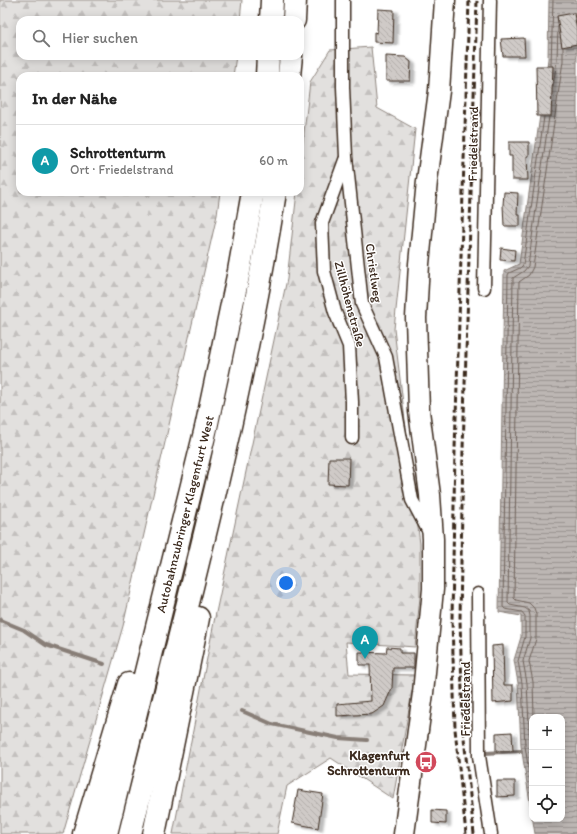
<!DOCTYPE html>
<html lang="de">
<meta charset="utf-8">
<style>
:root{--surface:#fff;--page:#f6f6f6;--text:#222;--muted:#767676;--line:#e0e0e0;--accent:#d1495b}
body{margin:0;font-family:Itim,sans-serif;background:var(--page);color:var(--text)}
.controls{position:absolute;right:12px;bottom:12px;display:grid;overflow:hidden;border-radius:8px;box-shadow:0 2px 10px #0003}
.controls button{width:36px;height:36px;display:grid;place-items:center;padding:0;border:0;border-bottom:1px solid var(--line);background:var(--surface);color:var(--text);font:20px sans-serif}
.you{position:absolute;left:286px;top:583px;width:14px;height:14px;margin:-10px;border:3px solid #fff;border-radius:50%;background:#1a73e8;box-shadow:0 0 0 6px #1a73e833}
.badge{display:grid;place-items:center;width:26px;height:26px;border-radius:50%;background:var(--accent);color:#fff;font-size:13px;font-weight:700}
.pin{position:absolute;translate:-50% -33px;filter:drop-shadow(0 1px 2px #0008)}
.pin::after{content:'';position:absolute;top:21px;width:14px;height:12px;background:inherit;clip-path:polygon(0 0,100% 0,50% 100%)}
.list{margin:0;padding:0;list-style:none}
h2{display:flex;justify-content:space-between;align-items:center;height:52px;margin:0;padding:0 16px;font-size:17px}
h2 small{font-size:13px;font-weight:400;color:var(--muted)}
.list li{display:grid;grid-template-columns:26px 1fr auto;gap:12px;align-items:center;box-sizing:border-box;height:72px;padding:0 16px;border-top:1px solid var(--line)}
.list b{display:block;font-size:15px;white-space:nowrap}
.list p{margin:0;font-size:13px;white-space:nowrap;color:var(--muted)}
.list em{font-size:13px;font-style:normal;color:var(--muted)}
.icon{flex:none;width:22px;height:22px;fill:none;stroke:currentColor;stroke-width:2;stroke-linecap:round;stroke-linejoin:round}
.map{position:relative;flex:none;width:577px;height:834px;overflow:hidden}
.search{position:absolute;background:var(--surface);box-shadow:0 2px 10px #0003;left:16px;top:16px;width:288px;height:44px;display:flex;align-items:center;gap:10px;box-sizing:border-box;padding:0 14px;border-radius:12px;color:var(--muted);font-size:15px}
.panel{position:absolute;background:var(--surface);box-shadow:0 2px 10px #0003;left:16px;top:72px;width:288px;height:124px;border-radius:12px}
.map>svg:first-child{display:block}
.forest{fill:url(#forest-firs);stroke:#8e857e}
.water{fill:url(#water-rules);stroke:#887e77;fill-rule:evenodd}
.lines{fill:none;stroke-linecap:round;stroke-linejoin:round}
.shore{stroke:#6f625a;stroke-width:1}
.stream{stroke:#887e77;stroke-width:4}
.building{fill:url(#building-back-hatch);stroke:#3b2a1e;filter:url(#shadow)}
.street-casing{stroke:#3b2a1e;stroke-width:15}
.primary-casing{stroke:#3b2a1e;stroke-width:23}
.highway-casing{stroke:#3b2a1e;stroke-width:25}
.street{stroke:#fff;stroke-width:12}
.primary{stroke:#fff;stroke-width:20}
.highway{stroke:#fff;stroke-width:22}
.rail{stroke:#3b2a1e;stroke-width:3;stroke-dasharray:6 3;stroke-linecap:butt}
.labels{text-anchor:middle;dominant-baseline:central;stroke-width:3;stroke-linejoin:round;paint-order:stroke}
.street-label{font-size:13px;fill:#3b2a1e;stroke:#fff}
.poi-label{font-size:13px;font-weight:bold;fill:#3b2a1e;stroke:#fff;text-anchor:end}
</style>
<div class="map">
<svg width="577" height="834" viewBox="0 0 577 834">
<defs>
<pattern id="forest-firs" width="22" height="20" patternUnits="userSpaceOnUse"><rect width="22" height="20" fill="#e2e0de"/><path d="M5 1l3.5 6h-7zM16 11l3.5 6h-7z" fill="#c3c0be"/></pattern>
<pattern id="water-rules" width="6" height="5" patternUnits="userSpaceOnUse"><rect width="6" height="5" fill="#bcb6b3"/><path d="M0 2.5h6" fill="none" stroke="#9a9491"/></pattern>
<pattern id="building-back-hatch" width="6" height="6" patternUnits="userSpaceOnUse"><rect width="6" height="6" fill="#cfcac7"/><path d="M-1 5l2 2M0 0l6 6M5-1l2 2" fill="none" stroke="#b3aeaa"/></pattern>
<filter id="shadow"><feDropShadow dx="4.5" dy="2.5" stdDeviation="1" flood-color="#0004"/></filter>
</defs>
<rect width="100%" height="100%" fill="#fff"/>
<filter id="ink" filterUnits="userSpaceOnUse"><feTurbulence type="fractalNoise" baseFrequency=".025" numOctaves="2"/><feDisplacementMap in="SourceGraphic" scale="8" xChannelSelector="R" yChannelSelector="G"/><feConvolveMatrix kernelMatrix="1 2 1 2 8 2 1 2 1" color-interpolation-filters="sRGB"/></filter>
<g filter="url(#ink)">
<g class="forest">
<polygon points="0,0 242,0 240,20 20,20 20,56 236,56 233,76 20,76 20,192 220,192 217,215 123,626 63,834 0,834"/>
<polygon points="371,47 377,108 415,129 394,329 420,544 420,597 415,647 346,642 349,674 415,675 393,799 331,758 287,786 277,834 173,834 214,622 287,279 297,192 300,192 300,166 310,82 330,50"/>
</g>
<path class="water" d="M549,0H577V834H535L521,746L518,683L514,660L521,637V616L499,612L504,271L519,264L548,59ZM532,717H562V819H532Z"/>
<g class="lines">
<g class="shore">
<polyline points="551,65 553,0"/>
<polyline points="553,86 557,60 558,26"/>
<polyline points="534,717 533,682 529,661 536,639 536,614 534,608 529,603 516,600 514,598 519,282 529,275 533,267 563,61 563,48"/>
<polyline points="532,760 530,745 527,683 523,661 530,638 530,616 529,611 525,608 510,605 508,603 513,278 524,271 528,266 549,117"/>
<polyline points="532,791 525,746 522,683 518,661 525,637 525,616 522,612 505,609 503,607 508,275 509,273 520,268 523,265 544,117"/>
</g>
<g class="stream">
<polyline points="0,620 24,630 46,645 104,664"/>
<polyline points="242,711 272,724 338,738 367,740"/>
<polyline points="486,753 521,751"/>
</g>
</g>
<g class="building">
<polygon points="378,9 394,10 393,43 374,42 374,32 377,33"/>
<polygon points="574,13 577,31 577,44 562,47 557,16"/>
<polygon points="524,38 525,56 503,56 501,39"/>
<polygon points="386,56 405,57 411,62 410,81 386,81"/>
<polygon points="536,66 553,66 551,116 537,116"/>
<polygon points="509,142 529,142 529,156 527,156 528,180 512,180 512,156 509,156"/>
<polygon points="504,192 518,193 517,215 520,215 520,226 504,226 503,205"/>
<polygon points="501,248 515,250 514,261 500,260"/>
<polygon points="329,458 349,458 348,485 328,484"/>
<polygon points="503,645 504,685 513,685 513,701 493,703 492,646"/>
<polygon points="387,647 400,648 400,653 414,653 414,668 393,668 392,688 384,706 372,714 337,716 337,704 371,701 370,665 359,665 359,652 386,653"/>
<polygon points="512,732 513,751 496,751 496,733"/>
<polygon points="497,781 515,781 515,796 497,797"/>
<polygon points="298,790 323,794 318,828 292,823"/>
<polygon points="432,810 446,811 446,824 432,823"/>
</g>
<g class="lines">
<g class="street-casing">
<g id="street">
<polyline points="343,0 343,87 346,157 362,304 386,357 412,500 429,532"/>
<polyline points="345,160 322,223 324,271 335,312 349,346 352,402 352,438"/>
<polyline points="484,288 490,0"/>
<polyline points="478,594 479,756 491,834"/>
</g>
</g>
<g class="primary-casing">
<polyline id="primary" points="404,834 423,693 433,589 433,539 430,495 419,411 416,318 419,264 427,181 439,91 445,0"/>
</g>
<g class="highway-casing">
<g id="highway">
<polyline points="271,20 272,0"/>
<polyline points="294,20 295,0"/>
<polyline points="267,76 268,56"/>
<polyline points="289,76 291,56"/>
<polyline points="84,834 129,684"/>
<polyline points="106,834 206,428 239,271 253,192"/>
<path d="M130,834C183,621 241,409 275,192"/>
<polyline points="154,834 198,618"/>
</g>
</g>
<use href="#street" class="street"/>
<use href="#primary" class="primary"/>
<use href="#highway" class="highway"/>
<g class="rail">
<polyline points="466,834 455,729 452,619 455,449 469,0"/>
<polyline points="474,834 463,728 460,619 463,449 477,0"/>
</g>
</g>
</g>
<defs>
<g id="bus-disc" transform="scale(1.15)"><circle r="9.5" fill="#d1495b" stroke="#fff"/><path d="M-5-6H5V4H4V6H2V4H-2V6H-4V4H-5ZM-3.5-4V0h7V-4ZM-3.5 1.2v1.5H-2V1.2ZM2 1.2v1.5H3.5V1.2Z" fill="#fff"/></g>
</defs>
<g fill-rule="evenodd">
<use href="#bus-disc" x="426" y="762"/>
</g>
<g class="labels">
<g class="street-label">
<text transform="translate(473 144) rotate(-89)">Friedelstrand</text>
<text transform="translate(374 273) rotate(82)">Christlweg</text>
<text transform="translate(350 304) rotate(75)">Zillhöhenstraße</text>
<text transform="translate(185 514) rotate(-76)">Autobahnzubringer Klagenfurt West</text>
<text transform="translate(465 699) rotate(-90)">Friedelstrand</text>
</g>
<g class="poi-label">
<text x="410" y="755">Klagenfurt<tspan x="410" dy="15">Schrottenturm</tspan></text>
</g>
</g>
</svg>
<div class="controls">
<button>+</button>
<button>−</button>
<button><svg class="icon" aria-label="locate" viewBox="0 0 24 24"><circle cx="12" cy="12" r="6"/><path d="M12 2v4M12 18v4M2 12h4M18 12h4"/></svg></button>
</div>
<div class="you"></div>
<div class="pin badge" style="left:365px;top:659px;background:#0f9aa8">A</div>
<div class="search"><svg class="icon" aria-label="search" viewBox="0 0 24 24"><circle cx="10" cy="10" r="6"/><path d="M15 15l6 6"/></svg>Hier suchen</div>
<section class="panel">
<h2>In der Nähe<small></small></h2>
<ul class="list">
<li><span class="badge" style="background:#0f9aa8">A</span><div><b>Schrottenturm</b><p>Ort · Friedelstrand</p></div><em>60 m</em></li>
</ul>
</section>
</div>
